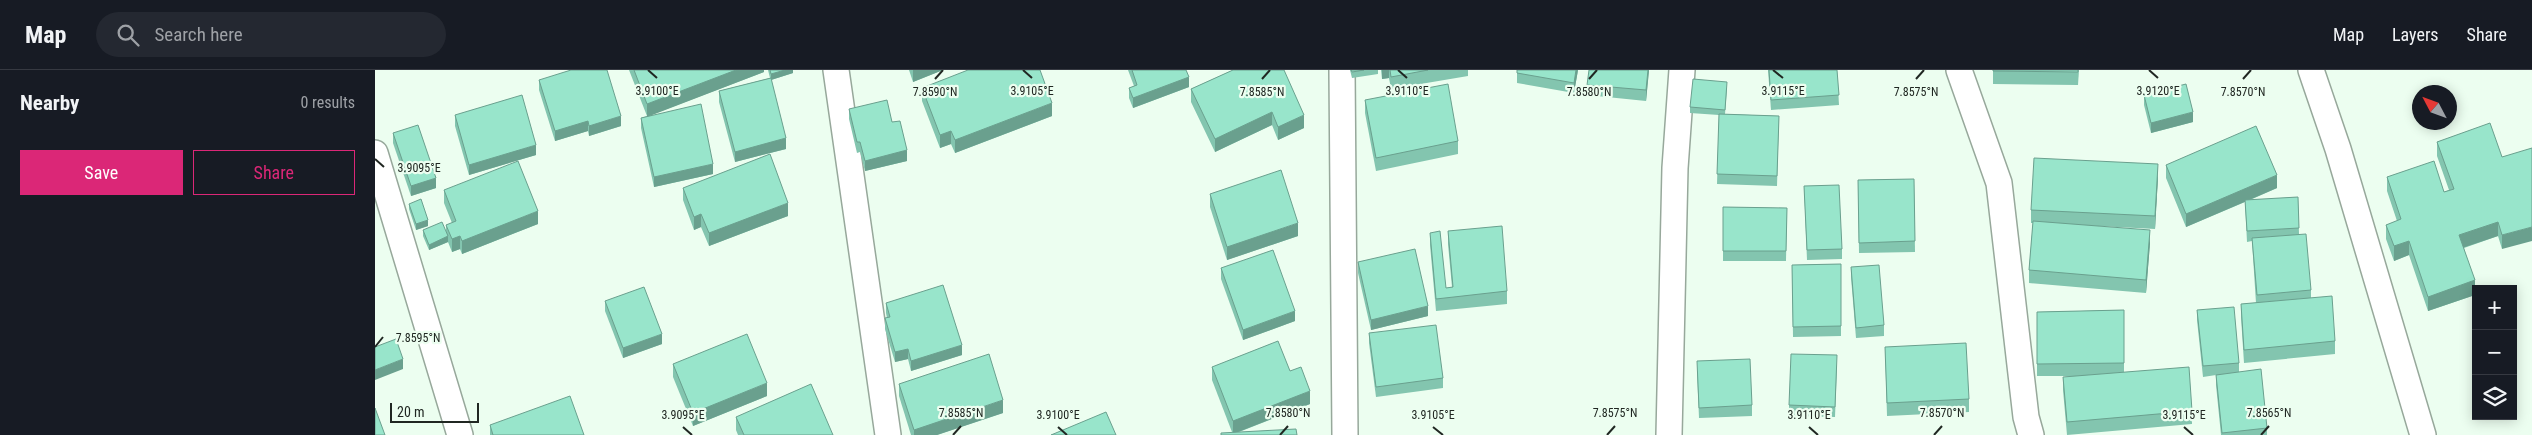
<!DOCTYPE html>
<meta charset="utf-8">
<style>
:root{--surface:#171b24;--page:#242831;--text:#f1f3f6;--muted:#9ea1a6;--line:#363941;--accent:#db2777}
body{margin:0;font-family:"Roboto Condensed",sans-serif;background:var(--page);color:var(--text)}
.controls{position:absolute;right:15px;bottom:15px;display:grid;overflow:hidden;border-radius:0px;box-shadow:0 2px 12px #0003}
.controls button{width:45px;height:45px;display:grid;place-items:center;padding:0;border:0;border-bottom:1px solid var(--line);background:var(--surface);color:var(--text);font:25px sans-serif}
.compass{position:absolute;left:2037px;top:15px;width:45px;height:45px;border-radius:50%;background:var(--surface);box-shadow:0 2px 12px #0003;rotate:311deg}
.scale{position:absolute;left:15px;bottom:12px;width:89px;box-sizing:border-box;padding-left:5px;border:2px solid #202722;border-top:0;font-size:14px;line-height:18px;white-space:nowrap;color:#202722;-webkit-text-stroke:4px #ecfef0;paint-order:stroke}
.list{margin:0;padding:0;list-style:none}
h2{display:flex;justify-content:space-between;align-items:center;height:65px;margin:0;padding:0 20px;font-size:21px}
h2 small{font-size:16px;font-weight:400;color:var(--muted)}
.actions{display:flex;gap:10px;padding:15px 20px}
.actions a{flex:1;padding:11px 0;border:1px solid var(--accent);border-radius:0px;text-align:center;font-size:18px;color:var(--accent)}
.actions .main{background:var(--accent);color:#fff}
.icon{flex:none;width:28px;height:28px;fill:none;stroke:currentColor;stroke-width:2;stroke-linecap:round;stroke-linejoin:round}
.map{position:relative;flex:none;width:2157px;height:365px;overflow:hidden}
header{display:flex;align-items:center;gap:30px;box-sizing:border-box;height:70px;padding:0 25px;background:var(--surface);border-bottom:1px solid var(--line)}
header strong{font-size:24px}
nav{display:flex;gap:28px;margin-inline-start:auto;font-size:18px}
.search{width:350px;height:45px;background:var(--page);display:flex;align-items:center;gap:12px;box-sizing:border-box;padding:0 18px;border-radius:28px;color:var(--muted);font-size:19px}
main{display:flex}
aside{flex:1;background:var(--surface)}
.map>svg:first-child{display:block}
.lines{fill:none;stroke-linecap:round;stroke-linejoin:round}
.minor-casing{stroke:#97a89b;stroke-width:28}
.minor{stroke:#fff;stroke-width:25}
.wall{fill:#83c5af}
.shaded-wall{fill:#6aa08e}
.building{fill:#98e5cb;stroke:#6aa08e}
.ticks{fill:none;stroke:#202722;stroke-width:2}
.ticks-label{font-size:12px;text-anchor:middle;fill:#202722;stroke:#ecfef0;stroke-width:4.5;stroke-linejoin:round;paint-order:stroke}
</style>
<header>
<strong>Map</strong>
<div class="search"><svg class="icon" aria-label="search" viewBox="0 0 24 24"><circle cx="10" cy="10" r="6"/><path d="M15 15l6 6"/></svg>Search here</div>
<nav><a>Map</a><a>Layers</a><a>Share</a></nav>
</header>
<main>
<aside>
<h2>Nearby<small>0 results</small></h2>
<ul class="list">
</ul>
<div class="actions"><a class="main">Save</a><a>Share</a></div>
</aside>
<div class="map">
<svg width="2157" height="365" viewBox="0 0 2157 365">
<rect width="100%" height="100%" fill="#ecfef0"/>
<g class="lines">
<g class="minor-casing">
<g id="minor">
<polyline points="461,0 513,365"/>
<polyline points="967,0 970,365"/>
<polyline points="1584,0 1624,113 1651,347 1656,365"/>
<polyline points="1936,0 1963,79 2048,365"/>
<polyline points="0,83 85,365"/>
<polyline points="1294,365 1300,98 1307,0"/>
</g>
</g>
<use href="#minor" class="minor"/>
</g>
<g class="wall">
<polygon points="254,0 389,0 389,2 276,45 338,104 279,117 266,58 266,48 272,46"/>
<polygon points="393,0 418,0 418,3 396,10 411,79 360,92 344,32 344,21 395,8"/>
<polygon points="534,0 568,0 538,12"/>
<polygon points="753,0 811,0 814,17 758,38 754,28 754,18 759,16"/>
<polygon points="858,0 929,58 903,70 897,55 840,82 816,32 816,19"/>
<polygon points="975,0 1003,0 1003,4 977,8"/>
<polygon points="1006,0 1093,0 1093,6 1016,19 1014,8 1007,9"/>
<polygon points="1142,0 1203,0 1199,23 1142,13"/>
<polygon points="1274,0 1271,31 1212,25 1212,15"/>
<polygon points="1393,0 1462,0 1464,35 1396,40"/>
<polygon points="1618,0 1704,0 1703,15 1618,14"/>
<polygon points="164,10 246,56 214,66 213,61 180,71 164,20"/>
<polygon points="547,18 677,46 580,83 576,74 565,78 547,31"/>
<polygon points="1352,18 1350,44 1404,46 1402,116 1342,114 1344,45 1315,43 1315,37"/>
<polygon points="1769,25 1818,52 1776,63 1769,35"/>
<polygon points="990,30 1083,71 1083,84 1001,101 990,43"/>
<polygon points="474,39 517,52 532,91 490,101 485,82 482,83 474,49"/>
<polygon points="80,45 161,85 94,105 80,56"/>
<polygon points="18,63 61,118 36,126 18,73"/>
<polygon points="2062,72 2127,87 2127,179 2123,166 2089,178 2100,225 2053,241 2034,185 2019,191 2011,169 2011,155 2022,151 2012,121 2012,107 2069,122 2074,120 2062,86"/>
<polygon points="1791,95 1902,118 1875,130 1923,127 1924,164 1936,220 1936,228 1960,271 1960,284 1869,293 1866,247 1866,234 1881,233 1877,171 1872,172 1870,132 1811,157 1791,108"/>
<polygon points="1783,107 1780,159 1723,156 1775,173 1771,223 1654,213 1654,200 1658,153 1656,153 1656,140"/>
<polygon points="1539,109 1540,182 1484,183 1483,110"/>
<polygon points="1429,116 1467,179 1467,189 1432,190"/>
<polygon points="308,118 413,146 334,176 326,157 319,160 308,130"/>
<polygon points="69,120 163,154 87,184 85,179 77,182 73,172 54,180 48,166 48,160 71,162 71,155 77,153 69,133"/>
<polygon points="835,124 923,166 852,190 835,137"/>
<polygon points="34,134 53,156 41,160 34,139"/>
<polygon points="1348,137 1412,138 1411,191 1348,191"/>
<polygon points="1073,161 1132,221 1132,234 1061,241 1055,175 1055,163 1071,218 1077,217 1073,174"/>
<polygon points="983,192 1053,246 996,260 983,203"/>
<polygon points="1466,194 1466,266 1418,267 1417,195"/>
<polygon points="1476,197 1509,255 1509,266 1481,268 1476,207"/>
<polygon points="846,198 920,251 868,270 846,209"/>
<polygon points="230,231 287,274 248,288 230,241"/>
<polygon points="511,233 587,285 536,301 533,289 520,292 510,259 510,248 512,248 511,243"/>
<polygon points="1749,240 1749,302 1817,341 1817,354 1692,365 1688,320 1688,307 1700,306 1662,306 1662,242"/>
<polygon points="1822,240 1864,293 1864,302 1892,358 1892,365 1846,365 1841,315 1841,305 1828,307 1822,250"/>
<polygon points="994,263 1068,308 1068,318 1001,327 994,273"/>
<polygon points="1510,277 1594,329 1594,342 1512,346"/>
<polygon points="298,294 392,326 318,356 298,307"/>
<polygon points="1462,295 1460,347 1414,346 1414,335"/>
<polygon points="837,297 915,301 935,334 864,362 857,362 837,310"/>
<polygon points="1322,301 1377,335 1377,346 1324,348"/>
<polygon points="524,314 628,343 562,365 536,365 524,326"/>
<polygon points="361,347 458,365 363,365 361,360"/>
<polygon points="115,355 209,365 115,365"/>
</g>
<g class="shaded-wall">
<polygon points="361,0 389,0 389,2 272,47 272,34"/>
<polygon points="410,0 418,0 418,3 396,10 396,4"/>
<polygon points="538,0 568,0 538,12"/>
<polygon points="1007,0 1014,0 1014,8 1007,9"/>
<polygon points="1201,0 1203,0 1199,23 1199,13"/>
<polygon points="1273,0 1274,0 1271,31 1271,20"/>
<polygon points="814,7 814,17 758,38 758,28"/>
<polygon points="677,33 677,46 580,83 580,70"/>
<polygon points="897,42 897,55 840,82 840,69"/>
<polygon points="1818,42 1818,52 1776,63 1776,53"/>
<polygon points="929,45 929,58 903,70 903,57"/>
<polygon points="246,46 246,56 214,66 214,56"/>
<polygon points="213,51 213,61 180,71 180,61"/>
<polygon points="576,61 576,74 565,78 565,65"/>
<polygon points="411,68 411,79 360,92 360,82"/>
<polygon points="161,75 161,85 94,105 94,95"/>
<polygon points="532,80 532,91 490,101 490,91"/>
<polygon points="338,94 338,104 279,117 279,107"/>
<polygon points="1783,94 1783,107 1780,159 1780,146"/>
<polygon points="1902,105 1902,118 1811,157 1811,144"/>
<polygon points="61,108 61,118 36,126 36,116"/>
<polygon points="413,133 413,146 334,176 334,163"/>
<polygon points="163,141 163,154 87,184 87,171"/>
<polygon points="326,144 326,157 319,160 319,147"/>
<polygon points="53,150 53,156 41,160 41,154"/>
<polygon points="2123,152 2123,166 2084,179 2084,165"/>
<polygon points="923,153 923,166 852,190 852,177"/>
<polygon points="2157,157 2157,171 2127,179 2127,165"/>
<polygon points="1775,160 1775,173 1771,223 1771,210"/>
<polygon points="73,166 73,172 54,180 54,175"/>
<polygon points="85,166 85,179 77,182 77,169"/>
<polygon points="2034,171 2034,185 2019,191 2019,176"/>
<polygon points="2100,210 2100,225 2053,241 2053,227"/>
<polygon points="1053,236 1053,246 996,260 996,250"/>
<polygon points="920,241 920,251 868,270 868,260"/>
<polygon points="287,264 287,274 248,288 248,278"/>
<polygon points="587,275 587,285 536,301 536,291"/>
<polygon points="533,279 533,289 520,292 520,282"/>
<polygon points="28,289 28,299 0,310 0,300"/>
<polygon points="392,313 392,326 318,356 318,343"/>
<polygon points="935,321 935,334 858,364 858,351"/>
<polygon points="628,330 628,343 562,365 539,365 539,360"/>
</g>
<g class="building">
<polygon points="196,0 232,0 246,46 214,56 213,51 180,61 164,10"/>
<polygon points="259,0 361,0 272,34"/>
<polygon points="395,0 410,0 396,4"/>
<polygon points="593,0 665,0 677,33 580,70 576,61 565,65 547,18"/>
<polygon points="757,0 811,0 814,7 758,28 754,18 762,15"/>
<polygon points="858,0 909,0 929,45 903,57 897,42 840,69 816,19"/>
<polygon points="976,0 989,0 977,2"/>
<polygon points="1015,0 1053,0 1016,7"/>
<polygon points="1142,0 1201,0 1199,13 1142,3"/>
<polygon points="1214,0 1273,0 1271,20 1212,15"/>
<polygon points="1394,0 1462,0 1464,25 1396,30"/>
<polygon points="1618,0 1703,0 1703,2 1618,1"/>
<polygon points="396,8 411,68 360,82 344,21"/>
<polygon points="1318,9 1352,12 1350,40 1315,37"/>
<polygon points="1073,14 1083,71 1001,88 990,30"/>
<polygon points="1811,14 1818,42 1776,53 1769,25"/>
<polygon points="147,25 161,75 94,95 80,45"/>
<polygon points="512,30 517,52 525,51 532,80 490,91 485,72 482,72 474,39"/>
<polygon points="326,34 338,94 279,107 266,48"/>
<polygon points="1344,44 1404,46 1402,106 1342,104"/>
<polygon points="2115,53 2127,87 2157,78 2157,157 2127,165 2123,152 2084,165 2100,210 2053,227 2034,171 2019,176 2011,155 2026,149 2012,107 2059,91 2069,122 2079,119 2062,72"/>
<polygon points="43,55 61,108 36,116 18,63"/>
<polygon points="1881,56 1902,105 1811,144 1791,95"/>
<polygon points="395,84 413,133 334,163 326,144 319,147 308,118"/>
<polygon points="1659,88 1783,94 1780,146 1656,140"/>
<polygon points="143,91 163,141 87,171 85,166 77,169 71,155 81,151 69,120"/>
<polygon points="906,100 923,153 852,177 835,124"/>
<polygon points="1539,109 1540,171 1484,173 1483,110"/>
<polygon points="1464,115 1467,179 1432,180 1429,116"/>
<polygon points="1923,127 1924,158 1872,161 1870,130"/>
<polygon points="46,129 53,150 41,154 34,134"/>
<polygon points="1348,137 1412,138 1411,181 1348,181"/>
<polygon points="1658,151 1775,160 1771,210 1654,200"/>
<polygon points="67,152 73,166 54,175 48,160"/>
<polygon points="1127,156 1132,221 1061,229 1055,163 1065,161 1071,218 1078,217 1073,161"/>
<polygon points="1931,164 1936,220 1882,225 1877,168"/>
<polygon points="1040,179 1053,236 996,250 983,192"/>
<polygon points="898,180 920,241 868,260 846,198"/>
<polygon points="1466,194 1466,256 1418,257 1417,195"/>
<polygon points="1504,195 1509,255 1481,258 1476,197"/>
<polygon points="568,215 587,275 536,291 533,279 520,282 510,248 515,247 511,233"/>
<polygon points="269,217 287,264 248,278 230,231"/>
<polygon points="1957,226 1960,271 1869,280 1866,234"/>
<polygon points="1859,237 1864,293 1828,296 1822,240"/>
<polygon points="1749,240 1749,293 1662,294 1662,242"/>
<polygon points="1061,255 1068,308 1001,317 994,263"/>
<polygon points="372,264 392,313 318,343 298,294"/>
<polygon points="21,269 28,289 0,300 0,277"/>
<polygon points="903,271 915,301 926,297 935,321 858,351 837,297"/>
<polygon points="1591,273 1594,329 1512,333 1510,277"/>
<polygon points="614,284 628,330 539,360 524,314"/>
<polygon points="1416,284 1462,285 1460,337 1414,335"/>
<polygon points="1375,289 1377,335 1324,338 1322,291"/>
<polygon points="1814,297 1817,341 1692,352 1688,307"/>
<polygon points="1886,299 1892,358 1847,363 1841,305"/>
<polygon points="436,314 458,365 369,365 361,347"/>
<polygon points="195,326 209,365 118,365 115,355"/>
<polygon points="0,338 10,365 0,365"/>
<polygon points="731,342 741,365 676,365"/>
<polygon points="921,359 922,365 846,365 846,363"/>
</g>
<path class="ticks" d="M273,0L282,8M648,0L657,8M1023,0L1032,8M1398,0L1408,8M1774,0L1783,8M560,9L568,0M887,9L895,0M1214,9L1222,0M1541,9L1549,0M1868,9L1876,0M0,89L9,97M0,277L8,267M308,357L317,365M683,357L692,365M1058,357L1068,365M1434,357L1443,365M1809,357L1818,365M578,365L586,356M905,365L913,356M1232,365L1240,356M1559,365L1567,356M1886,365L1894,356"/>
<g class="ticks-label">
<text x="282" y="25">3.9100°E</text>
<text x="657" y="25">3.9105°E</text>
<text x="1032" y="25">3.9110°E</text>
<text x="1408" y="25">3.9115°E</text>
<text x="1783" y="25">3.9120°E</text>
<text x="560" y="26">7.8590°N</text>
<text x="887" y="26">7.8585°N</text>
<text x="1214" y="26">7.8580°N</text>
<text x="1541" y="26">7.8575°N</text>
<text x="1868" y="26">7.8570°N</text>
<text x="44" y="102">3.9095°E</text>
<text x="43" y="272">7.8595°N</text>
<text x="586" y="347">7.8585°N</text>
<text x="913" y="347">7.8580°N</text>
<text x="1240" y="347">7.8575°N</text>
<text x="1567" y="347">7.8570°N</text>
<text x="1894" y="347">7.8565°N</text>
<text x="308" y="349">3.9095°E</text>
<text x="683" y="349">3.9100°E</text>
<text x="1058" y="349">3.9105°E</text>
<text x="1434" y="349">3.9110°E</text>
<text x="1809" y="349">3.9115°E</text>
</g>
</svg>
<div class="controls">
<button>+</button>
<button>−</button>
<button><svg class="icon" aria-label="layers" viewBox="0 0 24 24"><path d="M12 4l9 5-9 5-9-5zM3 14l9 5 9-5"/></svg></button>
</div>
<svg class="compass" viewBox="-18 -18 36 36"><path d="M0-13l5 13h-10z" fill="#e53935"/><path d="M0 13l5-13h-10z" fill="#9ea1a6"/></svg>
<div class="scale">20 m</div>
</div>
</main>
